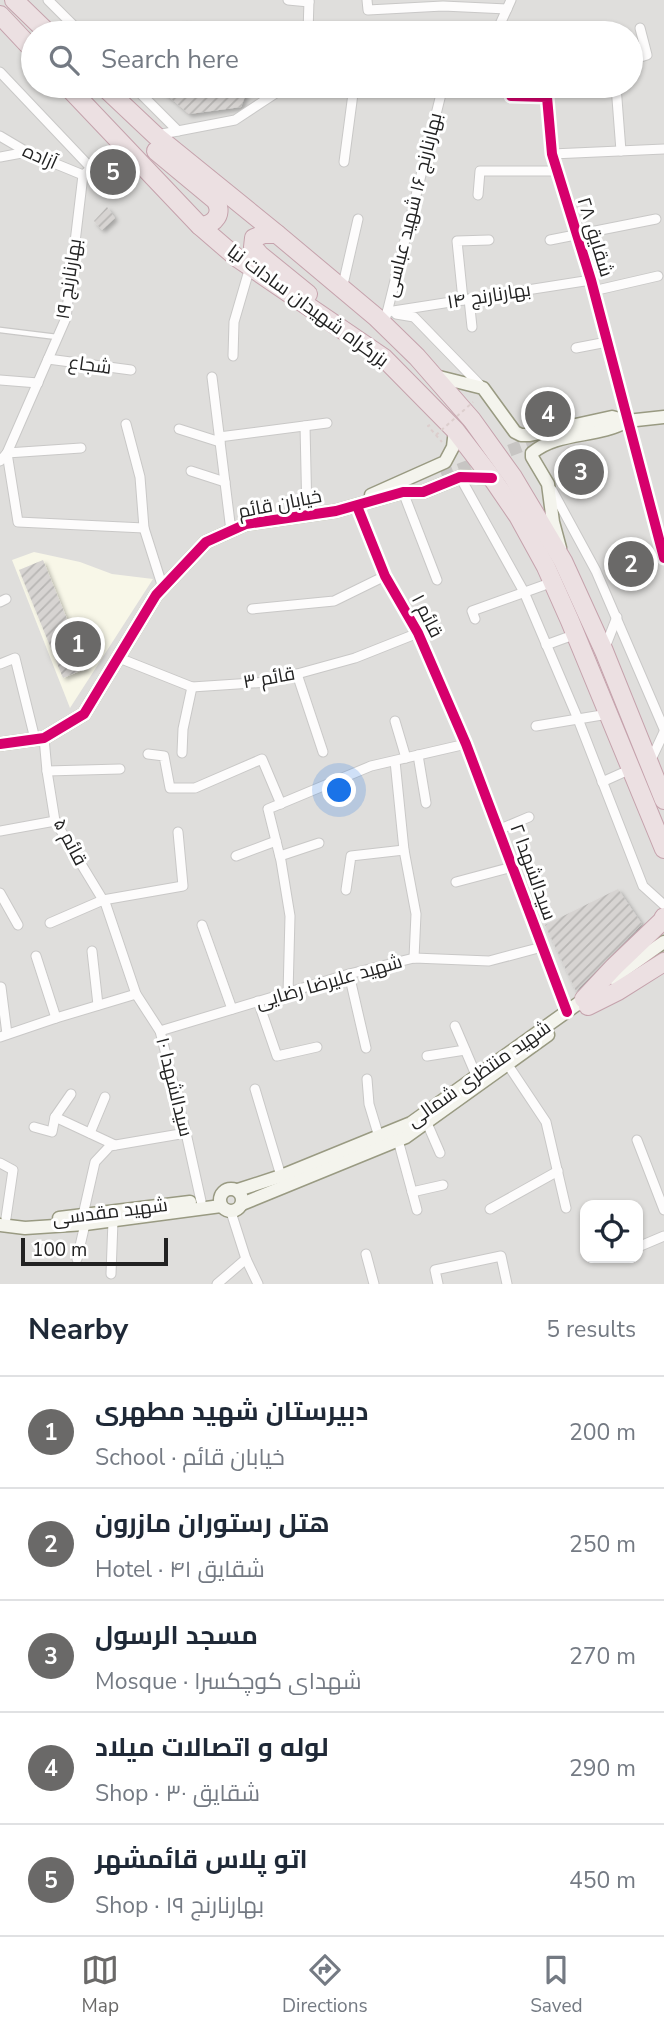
<!DOCTYPE html>
<meta charset="utf-8">
<style>
:root{--surface:#fff;--page:#f6f6f7;--text:#1f2937;--muted:#747a83;--line:#e0e1e3;--accent:#6a6968}
body{margin:0;font-family:"Nunito Sans",Cairo,sans-serif;background:var(--page);color:var(--text)}
.controls{position:absolute;right:21px;bottom:21px;display:grid;overflow:hidden;border-radius:14px;box-shadow:0 2px 5px #0004}
.controls button{width:63px;height:63px;display:grid;place-items:center;padding:0;border:0;border-bottom:2px solid var(--line);background:var(--surface);color:var(--text);font:35px sans-serif}
.scale{position:absolute;left:21px;bottom:18px;width:147px;box-sizing:border-box;padding-left:7px;border:4px solid #222;border-top:0;font-size:19px;line-height:24px;white-space:nowrap;color:#222;-webkit-text-stroke:5px #fff;paint-order:stroke}
.you{position:absolute;left:340px;top:791px;width:24px;height:24px;margin:-18px;border:5px solid #fff;border-radius:50%;background:#1a73e8;box-shadow:0 0 0 10px #1a73e833}
.badge{display:grid;place-items:center;width:46px;height:46px;border-radius:50%;background:var(--accent);color:#fff;font-size:23px;font-weight:700}
.pin{position:absolute;translate:-50% -50%;border:4px solid #fff;box-shadow:0 2px 7px #0006}
.list{margin:0;padding:0;list-style:none}
h2{display:flex;justify-content:space-between;align-items:center;height:91px;margin:0;padding:0 28px;font-size:30px}
h2 small{font-size:23px;font-weight:400;color:var(--muted)}
.list li{display:grid;grid-template-columns:46px 1fr auto;gap:21px;align-items:center;box-sizing:border-box;height:112px;padding:0 28px;border-top:2px solid var(--line)}
.list b{display:block;font-size:26px;white-space:nowrap}
.list p{margin:0;font-size:23px;white-space:nowrap;color:var(--muted)}
.list em{font-size:23px;font-style:normal;color:var(--muted)}
.icon{flex:none;width:38px;height:38px;fill:none;stroke:currentColor;stroke-width:2;stroke-linecap:round;stroke-linejoin:round}
.map{position:relative;flex:none;width:664px;height:1284px;overflow:hidden}
.search{position:absolute;background:var(--surface);box-shadow:0 2px 5px #0004;left:21px;right:21px;top:21px;height:77px;display:flex;align-items:center;gap:18px;box-sizing:border-box;padding:0 24px;border-radius:38px;color:var(--muted);font-size:26px}
.sheet{height:651px;background:var(--surface)}
nav{display:flex;justify-content:space-around;align-items:center;box-sizing:border-box;height:98px;border-top:2px solid var(--line);background:var(--surface);font-size:19px;color:var(--muted)}
nav a{display:grid;justify-items:center;gap:4px}
nav .on{color:var(--accent)}
.map>svg:first-child{display:block}
.residential{fill:#dfdedc;fill-rule:evenodd}
.education{fill:#f8f7e8}
.building{fill:url(#building-hatch);filter:url(#shadow)}
.lines{fill:none;stroke-linecap:round;stroke-linejoin:round}
.secondary-tunnel{stroke:#c7c5c3;stroke-width:12;stroke-dasharray:12 6;stroke-linecap:butt}
.lane-casing{stroke:#c9c8c7;stroke-width:7}
.street-casing{stroke:#c9c8c7;stroke-width:11}
.secondary-casing{stroke:#999a82;stroke-width:15}
.highway-casing{stroke:#c5a2ac;stroke-width:20}
.path{stroke:#dccecd;stroke-width:2;stroke-dasharray:3.5 3.5;stroke-linecap:butt}
.lane{stroke:#fdfcfc;stroke-width:4.5}
.street{stroke:#fdfcfc;stroke-width:9}
.secondary{stroke:#f4f4ed;stroke-width:12}
.highway{stroke:#ece0e2;stroke-width:18}
.path-bridge{stroke:#dccecd;stroke-width:2;stroke-dasharray:3.5 3.5;stroke-linecap:butt}
.cycleway-casing{stroke:#fff;stroke-width:15}
.cycleway{stroke:#d6006c;stroke-width:10}
.labels{text-anchor:middle;dominant-baseline:central;stroke-width:6;stroke-linejoin:round;paint-order:stroke}
.street-label{font-size:19px;fill:#222;stroke:#fff}
</style>
<div class="map">
<svg width="664" height="1284" viewBox="0 0 664 1284">
<defs>
<pattern id="building-hatch" width="6" height="6" patternUnits="userSpaceOnUse" patternTransform="scale(1.75)"><rect width="6" height="6" fill="#d7d4d2"/><path d="M-1 1l2-2M0 6l6-6M5 7l2-2" fill="none" stroke="#b8b6b4"/></pattern>
<filter id="shadow"><feDropShadow dx="3" dy="3" stdDeviation="2" flood-color="#0004"/></filter>
</defs>
<rect width="100%" height="100%" fill="#f0eeeb"/>
<path class="residential" d="M0,0H664V1284H0ZM33,33H631V86H33ZM585,1205H638V1258H585Z"/>
<polygon class="education" points="34,552 80,562 112,574 153,579 70,708 12,560"/>
<g class="building">
<polygon points="182,21 220,30 219,33 179,33"/>
<polygon points="164,86 249,86 241,107 189,114 162,91"/>
<polygon points="107,207 115,218 102,230 94,221"/>
<polygon points="568,446 596,469 575,496 567,484 572,476 555,462"/>
<polygon points="634,546 645,572 628,580 616,554"/>
<polygon points="43,560 87,668 63,678 19,570"/>
<polygon points="618,889 642,924 576,991 545,925"/>
</g>
<g class="lines">
<polyline class="secondary-tunnel" points="442,476 540,439"/>
<g class="lane-casing">
<polyline id="lane" points="0,330 57,337"/>
</g>
<g class="street-casing">
<g id="street">
<polyline points="48,0 81,33"/>
<polyline points="288,0 309,2"/>
<polyline points="367,0 368,10 443,6 507,9"/>
<polyline points="308,33 309,0"/>
<polyline points="496,33 511,0"/>
<polyline points="631,60 647,55 640,28"/>
<polyline points="0,72 91,168"/>
<polyline points="133,86 178,131"/>
<polyline points="616,86 621,151"/>
<polyline points="511,96 547,97 552,154 591,280 664,558"/>
<polyline points="157,135 235,120 282,89 293,86"/>
<polyline points="0,136 27,152 83,175"/>
<polyline points="552,154 664,149"/>
<polyline points="0,157 27,152"/>
<polyline points="344,162 354,86"/>
<polyline points="478,195 480,171 557,171"/>
<polyline points="550,240 656,219"/>
<polyline points="342,289 358,219"/>
<polyline points="593,291 658,276"/>
<polyline points="469,299 472,327"/>
<polyline points="463,300 457,241 489,240"/>
<polyline points="387,312 591,280"/>
<polyline points="396,314 414,317 482,387"/>
<polyline points="384,325 443,86"/>
<polyline points="576,348 607,342"/>
<polyline points="233,356 234,322 250,267"/>
<polyline points="48,359 131,370"/>
<polyline points="212,377 231,531"/>
<polyline points="0,380 38,383"/>
<polyline points="548,405 555,428"/>
<polyline points="126,424 140,477 144,528 163,588"/>
<polyline points="305,426 307,515"/>
<polyline points="179,429 220,442"/>
<polyline points="219,437 327,423"/>
<polyline points="81,448 7,453 18,522 144,528"/>
<polyline points="0,461 7,453 66,318 83,175 122,144"/>
<polyline points="191,471 225,482"/>
<polyline points="460,477 524,592 578,719 643,886 664,905"/>
<polyline points="552,490 596,571 664,729"/>
<polyline points="403,492 437,580"/>
<polyline points="357,506 385,576 418,633 466,744 567,1012"/>
<polyline points="0,602 6,599"/>
<polyline points="252,609 334,601 385,576"/>
<polyline points="475,619 472,611 553,582"/>
<polyline points="546,645 576,634"/>
<polyline points="604,650 617,617"/>
<polyline points="119,658 192,687 268,682 355,658 418,633"/>
<polyline points="0,664 15,658 35,739"/>
<polyline points="297,674 323,752"/>
<polyline points="395,721 406,758"/>
<polyline points="536,726 608,714"/>
<polyline points="44,738 47,771 55,821 106,905 136,994 160,1031 186,1133 201,1201"/>
<polyline points="182,753 183,729 192,687"/>
<polyline points="148,754 164,756 170,788 195,788 262,759 281,804"/>
<polyline points="418,755 426,803"/>
<polyline points="395,761 404,850 416,914 414,958"/>
<polyline points="650,762 664,732"/>
<polyline points="47,771 120,769"/>
<polyline points="602,782 631,769"/>
<polyline points="498,830 529,817"/>
<polyline points="0,831 55,821"/>
<polyline points="236,856 276,841"/>
<polyline points="280,856 319,843"/>
<polyline points="456,882 512,867"/>
<polyline points="346,890 351,856 404,850"/>
<polyline points="0,893 18,925"/>
<polyline points="50,923 103,900 183,886 178,832"/>
<polyline points="202,925 232,1009"/>
<polyline points="92,951 98,1005"/>
<polyline points="36,956 56,1018"/>
<polyline points="349,974 366,1048"/>
<polyline points="1,987 7,1034"/>
<polyline points="288,994 290,916 281,861 268,809 371,766 466,744"/>
<polyline points="258,1001 277,1056 317,1047"/>
<polyline points="455,1026 476,1075"/>
<polyline points="160,1031 349,974 414,958 489,961 542,947"/>
<polyline points="0,1037 56,1018 136,994"/>
<polyline points="427,1056 465,1050"/>
<polyline points="508,1065 546,1122 566,1208"/>
<polyline points="367,1079 369,1104 379,1137"/>
<polyline points="255,1089 281,1176"/>
<polyline points="55,1117 71,1094"/>
<polyline points="427,1123 440,1153"/>
<polyline points="34,1127 52,1132 55,1117 115,1145"/>
<polyline points="90,1133 105,1097"/>
<polyline points="398,1140 417,1210"/>
<polyline points="637,1140 664,1210"/>
<polyline points="0,1163 13,1170 6,1218"/>
<polyline points="412,1192 443,1185"/>
<polyline points="490,1209 558,1171"/>
<polyline points="231,1212 246,1259 258,1284"/>
<polyline points="83,1215 95,1162 110,1146 186,1133"/>
<polyline points="638,1247 664,1236"/>
<polyline points="366,1254 374,1284"/>
<polyline points="77,1259 85,1224"/>
<polyline points="111,1274 113,1221"/>
<polyline points="217,1284 246,1259"/>
<polyline points="438,1284 435,1270 501,1256 507,1284"/>
</g>
</g>
<g class="secondary-casing">
<g id="secondary">
<polyline points="435,376 483,388 515,432 521,435 530,435 612,417 627,421 664,417"/>
<polyline points="371,495 445,462 453,447 455,430"/>
<path d="M560,548L553,522L548,484L532,457V453C558,431 598,438 627,421"/>
<polyline points="0,744 44,738 84,714 156,595 206,542 246,524 336,511 403,492 423,492 460,477 492,478"/>
<polyline points="613,978 664,942"/>
<circle cx="231" cy="1200" r="11"/>
<polyline points="238,1190 281,1176 411,1123 590,995"/>
<polyline points="242,1204 406,1137 548,1035"/>
<polyline points="59,1218 190,1202"/>
<polyline points="0,1225 25,1228 85,1224 221,1206"/>
</g>
</g>
<g class="highway-casing">
<g id="highway">
<polyline points="14,0 48,33"/>
<polyline points="0,15 33,50"/>
<polyline points="67,86 200,226 236,257 384,358 455,430 492,478 518,516 546,567 570,621 664,849"/>
<polyline points="103,86 155,135 277,234 376,317 417,357 472,420 513,477 563,561 604,651 664,800"/>
<path d="M156,151L215,200C224,213 215,225 200,226"/>
<polyline points="277,234 264,234 254,238 253,247 260,255 308,294"/>
<polyline points="584,999 614,967 662,921 664,917"/>
<polyline points="588,1006 618,991 664,962"/>
</g>
</g>
<polyline class="path" points="430,425 428,426 442,442"/>
<use href="#lane" class="lane"/>
<use href="#street" class="street"/>
<use href="#secondary" class="secondary"/>
<use href="#highway" class="highway"/>
<polyline class="path-bridge" points="436,435 473,402"/>
<g class="cycleway-casing">
<g id="cycleway">
<polyline points="511,96 547,97 552,154 591,280 664,558"/>
<polyline points="357,506 385,576 418,633 466,744 567,1012"/>
<polyline points="0,744 44,738 84,714 156,595 206,542 246,524 336,511 403,492 423,492 460,477 492,478"/>
</g>
</g>
<use href="#cycleway" class="cycleway"/>
</g>
<g class="labels">
<g class="street-label">
<text transform="translate(40 157) rotate(24)">آزاده</text>
<text transform="translate(413 205) rotate(-76)">بهارنارنج ۱۶ شهید عباسی</text>
<text transform="translate(595 237) rotate(73)">شقایق ۲۸</text>
<text transform="translate(69 279) rotate(-81)">بهارنارنج ۱۹</text>
<text transform="translate(489 296) rotate(-9)">بهارنارنج ۱۴</text>
<text transform="translate(308 306) rotate(36)">بزرگراه شهیدان سادات نیا</text>
<text transform="translate(90 365) rotate(8)">شجاع</text>
<text transform="translate(280 504) rotate(-11)">خیابان قائم</text>
<text transform="translate(427 616) rotate(63)">قائم ۱</text>
<text transform="translate(269 678) rotate(-10)">قائم ۳</text>
<text transform="translate(70 842) rotate(62)">قائم ۵</text>
<text transform="translate(533 872) rotate(70)">سیدالشهدا ۲</text>
<text transform="translate(329 982) rotate(-16)">شهید علیرضا رضایی</text>
<text transform="translate(479 1074) rotate(-35)">شهید منتظری شمالی</text>
<text transform="translate(174 1087) rotate(76)">سیدالشهدا ۱۰</text>
<text transform="translate(110 1212) rotate(-7)">شهید مقدسی</text>
</g>
</g>
</svg>
<div class="controls">
<button><svg class="icon" aria-label="locate" viewBox="0 0 24 24"><circle cx="12" cy="12" r="6"/><path d="M12 2v4M12 18v4M2 12h4M18 12h4"/></svg></button>
</div>
<div class="scale">100 m</div>
<div class="you"></div>
<div class="pin badge" style="left:78px;top:644px">1</div>
<div class="pin badge" style="left:631px;top:564px">2</div>
<div class="pin badge" style="left:581px;top:472px">3</div>
<div class="pin badge" style="left:548px;top:414px">4</div>
<div class="pin badge" style="left:113px;top:172px">5</div>
<div class="search"><svg class="icon" aria-label="search" viewBox="0 0 24 24"><circle cx="10" cy="10" r="6"/><path d="M15 15l6 6"/></svg>Search here</div>
</div>
<section class="sheet">
<h2>Nearby<small>5 results</small></h2>
<ul class="list">
<li><span class="badge">1</span><div><b>دبیرستان شهید مطهری</b><p>School · خیابان قائم</p></div><em>200 m</em></li>
<li><span class="badge">2</span><div><b>هتل رستوران مازرون</b><p>Hotel · شقایق ۴۱</p></div><em>250 m</em></li>
<li><span class="badge">3</span><div><b>مسجد الرسول</b><p>Mosque · شهدای کوچکسرا</p></div><em>270 m</em></li>
<li><span class="badge">4</span><div><b>لوله و اتصالات میلاد</b><p>Shop · شقایق ۳۰</p></div><em>290 m</em></li>
<li><span class="badge">5</span><div><b>اتو پلاس قائمشهر</b><p>Shop · بهارنارنج ۱۹</p></div><em>450 m</em></li>
</ul>
</section>
<nav>
<a class="on"><svg class="icon" aria-label="map" viewBox="0 0 24 24"><path d="M3 6l6-2 6 2 6-2v14l-6 2-6-2-6 2zM9 4v14M15 6v14"/></svg>Map</a>
<a><svg class="icon" aria-label="directions" viewBox="0 0 24 24"><path d="M12 3l9 9-9 9-9-9zM9 14v-3h6M13 9l2 2-2 2"/></svg>Directions</a>
<a><svg class="icon" aria-label="saved" viewBox="0 0 24 24"><path d="M7 4h10v16l-5-4-5 4z"/></svg>Saved</a>
</nav>
